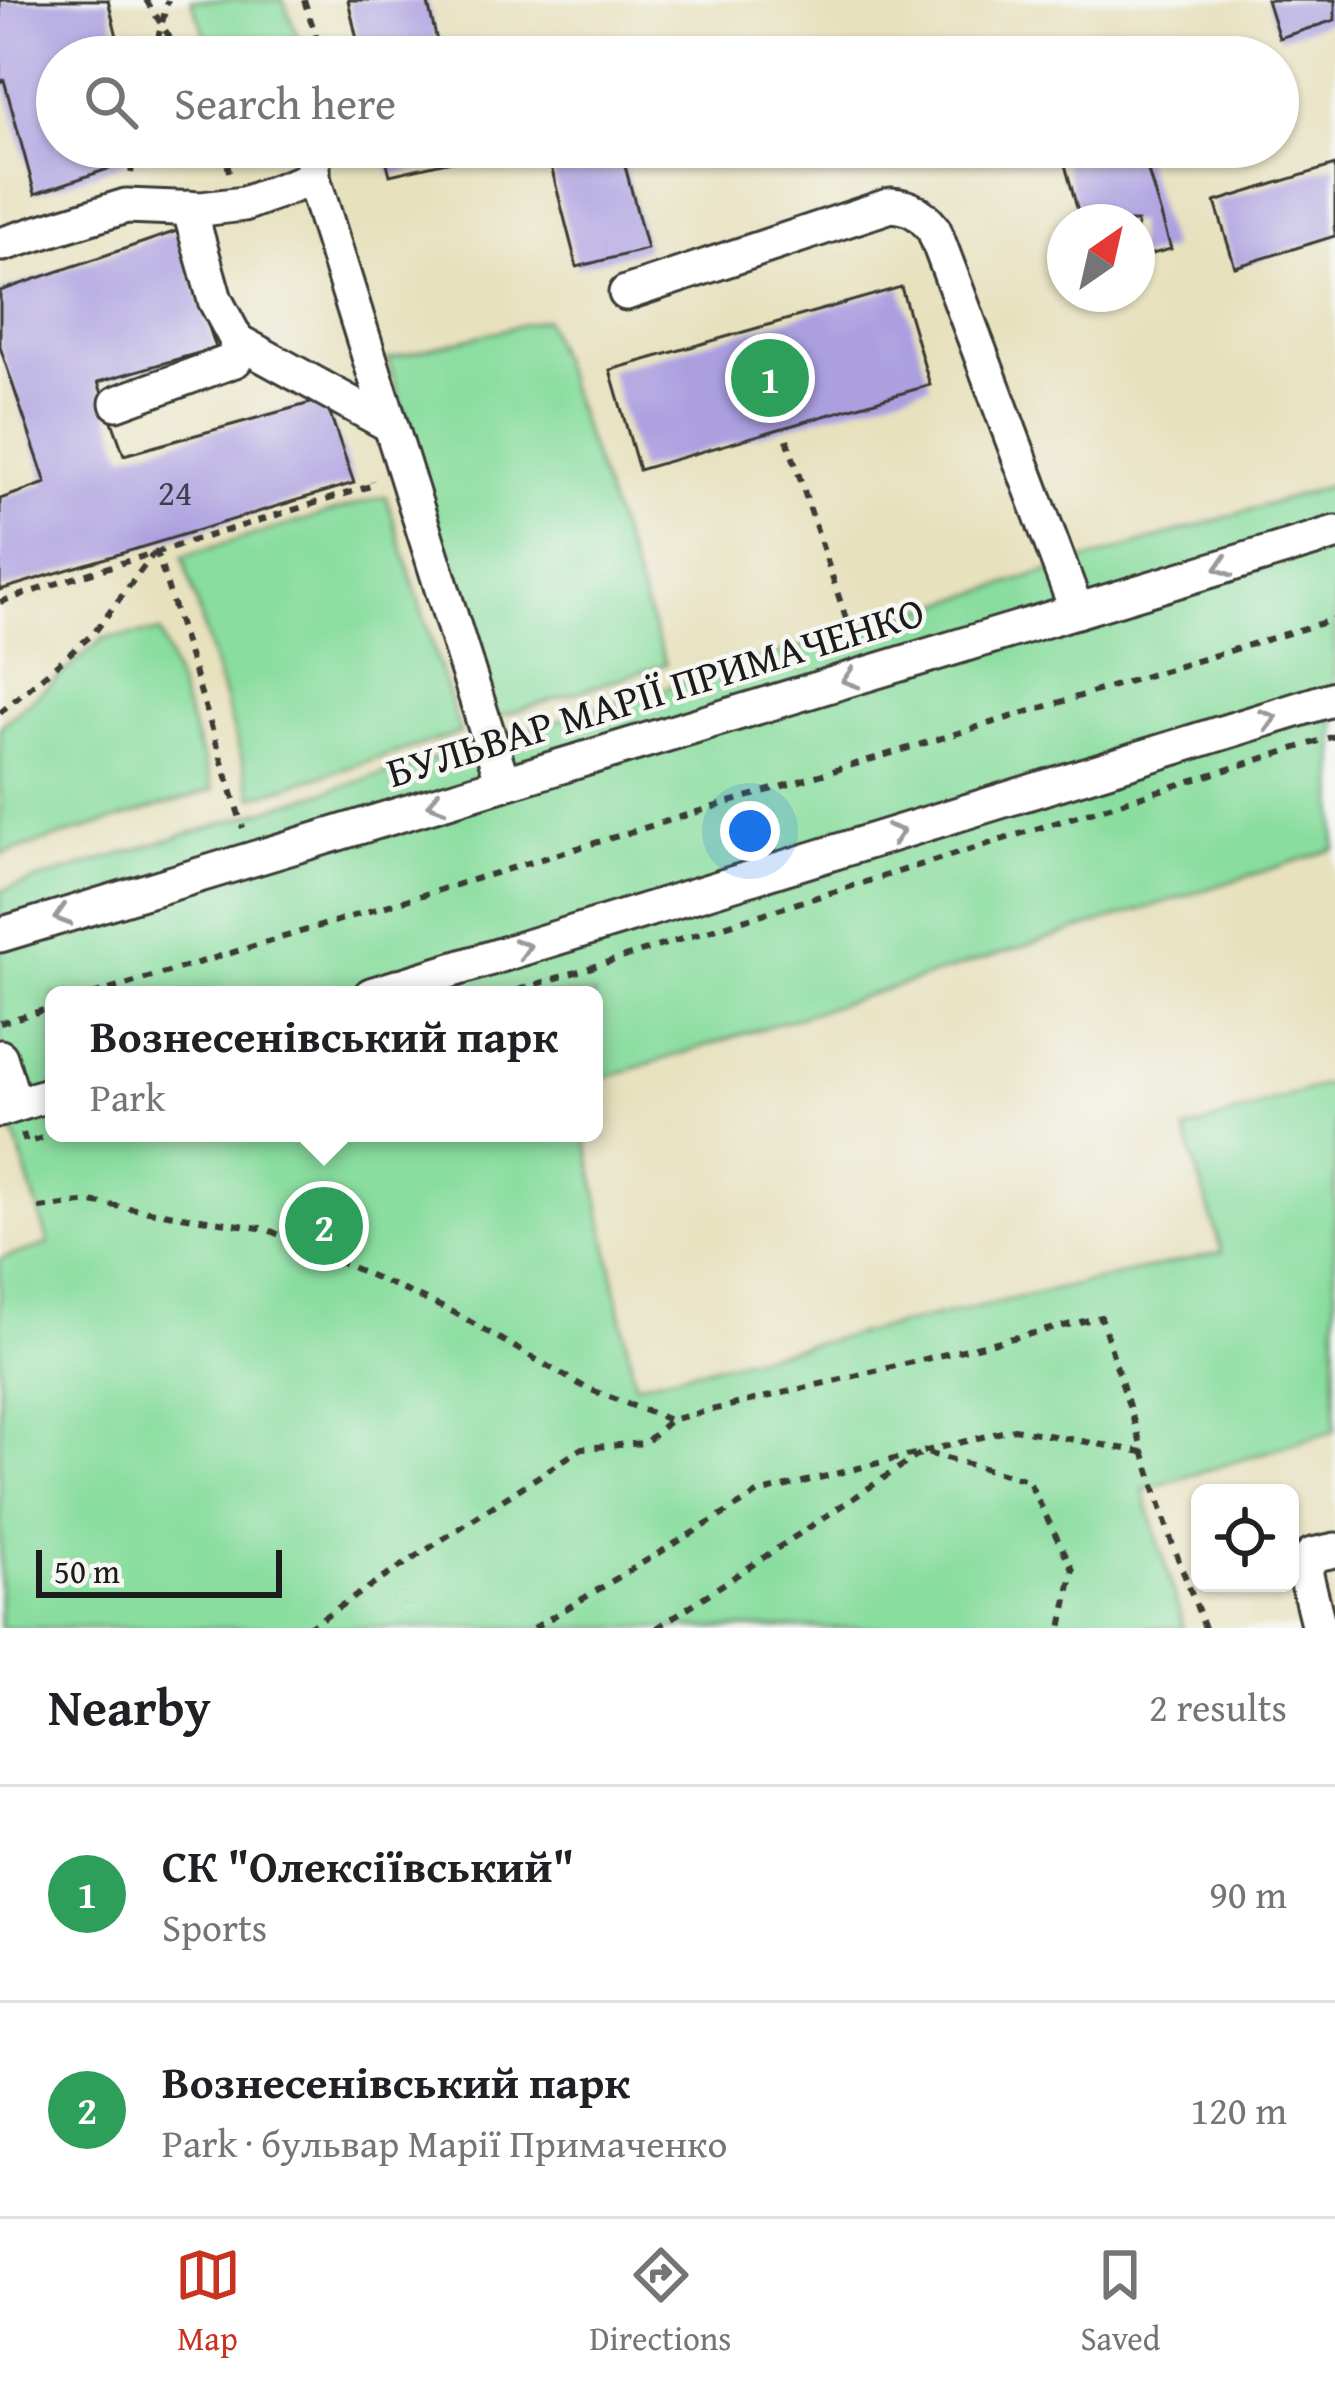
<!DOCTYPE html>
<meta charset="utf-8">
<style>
:root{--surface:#fff;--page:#f6f6f6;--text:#202124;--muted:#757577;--line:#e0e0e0;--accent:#c8321e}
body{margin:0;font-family:"Gentium Book Plus",serif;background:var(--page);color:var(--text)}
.controls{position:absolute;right:36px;bottom:36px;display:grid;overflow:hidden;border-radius:18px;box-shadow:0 3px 9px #0004}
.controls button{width:108px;height:108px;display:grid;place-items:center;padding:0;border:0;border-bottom:3px solid var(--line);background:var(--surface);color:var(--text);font:60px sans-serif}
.compass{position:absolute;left:1047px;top:204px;width:108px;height:108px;border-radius:50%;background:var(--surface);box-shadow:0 3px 9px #0004;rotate:34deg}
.scale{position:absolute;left:36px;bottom:30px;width:246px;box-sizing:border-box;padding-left:12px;border:6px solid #1c1c1c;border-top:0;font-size:33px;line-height:42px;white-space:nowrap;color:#1c1c1c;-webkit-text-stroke:9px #f6f6f2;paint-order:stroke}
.you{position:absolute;left:750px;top:831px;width:42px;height:42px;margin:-30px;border:9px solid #fff;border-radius:50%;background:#1a73e8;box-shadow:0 0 0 18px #1a73e833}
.badge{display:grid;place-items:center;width:78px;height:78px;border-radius:50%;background:var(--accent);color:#fff;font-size:39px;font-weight:700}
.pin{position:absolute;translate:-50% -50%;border:6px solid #fff;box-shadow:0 3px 12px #0006}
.popup{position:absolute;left:45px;top:986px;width:558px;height:156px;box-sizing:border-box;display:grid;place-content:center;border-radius:18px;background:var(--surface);filter:drop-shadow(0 3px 9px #0005);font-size:39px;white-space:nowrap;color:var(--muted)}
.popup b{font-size:45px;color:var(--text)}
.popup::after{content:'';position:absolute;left:50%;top:100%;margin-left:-24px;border:24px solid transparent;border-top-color:var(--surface)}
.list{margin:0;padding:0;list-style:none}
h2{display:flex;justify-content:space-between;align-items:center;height:156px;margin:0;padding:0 48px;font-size:51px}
h2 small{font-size:39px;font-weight:400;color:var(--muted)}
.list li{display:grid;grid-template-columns:78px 1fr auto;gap:36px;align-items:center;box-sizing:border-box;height:216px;padding:0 48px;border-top:3px solid var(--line)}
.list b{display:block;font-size:45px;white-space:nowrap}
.list p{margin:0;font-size:39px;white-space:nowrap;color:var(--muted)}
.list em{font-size:39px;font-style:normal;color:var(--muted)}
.icon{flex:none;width:66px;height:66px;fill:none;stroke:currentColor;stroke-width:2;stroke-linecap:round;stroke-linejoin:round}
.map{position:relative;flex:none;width:1335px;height:1628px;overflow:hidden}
.search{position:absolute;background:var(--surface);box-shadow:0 3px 9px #0004;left:36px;right:36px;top:36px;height:132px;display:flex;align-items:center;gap:30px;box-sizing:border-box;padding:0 42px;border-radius:66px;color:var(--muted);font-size:45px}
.sheet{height:588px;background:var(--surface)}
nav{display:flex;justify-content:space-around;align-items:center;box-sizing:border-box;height:168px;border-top:3px solid var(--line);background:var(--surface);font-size:33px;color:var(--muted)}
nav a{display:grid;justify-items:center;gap:6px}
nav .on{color:var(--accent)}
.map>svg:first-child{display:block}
.green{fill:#89dd9f;stroke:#527c5e;stroke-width:3}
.building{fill:#ab9fe0}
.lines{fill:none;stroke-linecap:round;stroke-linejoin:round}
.minor-casing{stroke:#3a3a34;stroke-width:39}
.path{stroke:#3a3a34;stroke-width:6;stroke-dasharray:9 9;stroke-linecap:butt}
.minor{stroke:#fff;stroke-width:33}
.oneway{stroke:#999}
.labels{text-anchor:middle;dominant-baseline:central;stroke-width:9;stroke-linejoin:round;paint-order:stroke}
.number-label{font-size:36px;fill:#403d4d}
.street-label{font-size:42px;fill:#1c1c1c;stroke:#f6f6f2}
</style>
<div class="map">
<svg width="1335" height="1628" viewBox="0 0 1335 1628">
<rect width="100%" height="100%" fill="#f6f6f2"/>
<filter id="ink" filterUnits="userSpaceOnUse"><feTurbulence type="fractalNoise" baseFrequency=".00833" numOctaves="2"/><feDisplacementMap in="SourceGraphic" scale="24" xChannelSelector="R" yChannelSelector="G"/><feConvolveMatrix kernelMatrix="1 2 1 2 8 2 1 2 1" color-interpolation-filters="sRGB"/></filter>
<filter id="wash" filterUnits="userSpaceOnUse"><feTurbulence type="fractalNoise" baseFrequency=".004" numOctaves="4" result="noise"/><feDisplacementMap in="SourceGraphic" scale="48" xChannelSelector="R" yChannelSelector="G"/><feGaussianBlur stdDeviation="2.7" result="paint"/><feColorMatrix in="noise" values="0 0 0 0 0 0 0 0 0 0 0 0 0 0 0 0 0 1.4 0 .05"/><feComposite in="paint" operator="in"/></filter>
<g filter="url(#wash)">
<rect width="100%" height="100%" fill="#e7e1be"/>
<g class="green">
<polygon points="191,0 283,0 306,57 215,57"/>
<polygon points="545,319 666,664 495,718 388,359"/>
<polygon points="1335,484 1335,849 594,1081 594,995 54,995 54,1133 585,1133 635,1384 1222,1252 1185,1131 1335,1081 1335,1431 1143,1490 1184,1628 0,1628 0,1259 49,1244 0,1089 0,891"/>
<polygon points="386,496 460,733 253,797 183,556"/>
<polygon points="160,632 213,790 0,855 0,727 104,638"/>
</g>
<g id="blocks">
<g class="building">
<polygon points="0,0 108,0 120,49 96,57 57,57 57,147 120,147 125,163 35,194 4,80 0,82"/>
<polygon points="348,0 427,0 441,57 361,57"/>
<polygon points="1267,0 1335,0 1335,20 1279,38"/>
<polygon points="383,147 462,147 465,158 390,175"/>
<polygon points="546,147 620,147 647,249 577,267"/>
<polygon points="1060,147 1141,147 1171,249 1137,258 1137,222 1081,222"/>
<polygon points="1335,165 1335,236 1235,267 1215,202"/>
<polygon points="177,231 216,348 98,382 124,455 325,399 354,483 0,590 0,499 46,483 0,347 0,291"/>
<polygon points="901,287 930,385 639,470 610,370"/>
</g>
</g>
</g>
<g filter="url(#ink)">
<use href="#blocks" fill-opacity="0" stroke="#3a3a34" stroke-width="3"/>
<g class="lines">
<g class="minor-casing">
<g id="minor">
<polyline points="318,147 313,156 313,178 503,783"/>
<polyline points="189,208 215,300 237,341 390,425"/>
<polyline points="3,244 126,206 201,209 244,204 313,178"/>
<path d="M626,293L891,205C911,206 922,214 934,230L1077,611"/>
<polyline points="117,403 235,360 237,341"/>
<polyline points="0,935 1335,533"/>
<polyline points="371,995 1335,698"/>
<polyline points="0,1057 15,1105"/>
<polyline points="0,1110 54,1093"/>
<polyline points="1319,1628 1305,1571 1312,1555 1335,1550"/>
</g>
</g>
<g class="path">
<polyline points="146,0 182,57"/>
<polyline points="304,0 323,57"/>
<polyline points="153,57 168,0"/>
<polyline points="224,147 229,172"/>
<polyline points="131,173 136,147"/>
<polyline points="787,439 854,643"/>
<polyline points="156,550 243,828"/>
<path d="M0,602C124,561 249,524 374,485L372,481"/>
<polyline points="0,713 94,633 154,553"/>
<polyline points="92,995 1335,619"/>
<polyline points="502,995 1335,736"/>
<polyline points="0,1023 54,1007"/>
<polyline points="23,1133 26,1143 59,1133"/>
<polyline points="39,1208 90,1202 266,1229 453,1312 586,1388 670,1420 1101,1317 1171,1540 1205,1628"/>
<polyline points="307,1628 582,1448 645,1443 670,1420"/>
<polyline points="534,1628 759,1493 1014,1429 1143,1452"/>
<polyline points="657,1628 923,1452 1028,1480 1073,1570 1061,1628"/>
</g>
<use href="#minor" class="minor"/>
</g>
<defs><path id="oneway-chevron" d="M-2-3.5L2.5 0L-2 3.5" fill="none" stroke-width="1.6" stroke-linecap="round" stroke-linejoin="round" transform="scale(3)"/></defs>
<g class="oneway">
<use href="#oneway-chevron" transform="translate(1223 567) rotate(163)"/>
<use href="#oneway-chevron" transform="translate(850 679) rotate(163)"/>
<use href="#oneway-chevron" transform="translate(1269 719) rotate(-17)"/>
<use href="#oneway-chevron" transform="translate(436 803) rotate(163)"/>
<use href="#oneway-chevron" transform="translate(896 833) rotate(-17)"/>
<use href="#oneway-chevron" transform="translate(62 916) rotate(163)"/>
<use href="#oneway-chevron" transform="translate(523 948) rotate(-17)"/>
</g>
</g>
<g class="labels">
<g class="number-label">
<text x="175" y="491">24</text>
</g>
<g class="street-label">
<text transform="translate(655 691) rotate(-17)">БУЛЬВАР МАРІЇ ПРИМАЧЕНКО</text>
</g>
</g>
</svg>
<div class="controls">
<button><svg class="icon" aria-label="locate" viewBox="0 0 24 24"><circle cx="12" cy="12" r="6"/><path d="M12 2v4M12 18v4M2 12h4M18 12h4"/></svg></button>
</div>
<svg class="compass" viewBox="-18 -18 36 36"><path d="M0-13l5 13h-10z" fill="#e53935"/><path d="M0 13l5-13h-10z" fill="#757577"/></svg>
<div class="scale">50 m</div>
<div class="you"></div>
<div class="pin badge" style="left:770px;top:378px;background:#2e9e5b">1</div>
<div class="pin badge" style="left:324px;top:1226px;background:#2e9e5b">2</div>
<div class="popup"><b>Вознесенівський парк</b>Park</div>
<div class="search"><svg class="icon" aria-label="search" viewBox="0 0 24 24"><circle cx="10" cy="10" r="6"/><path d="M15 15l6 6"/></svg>Search here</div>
</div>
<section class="sheet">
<h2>Nearby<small>2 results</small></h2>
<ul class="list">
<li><span class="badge" style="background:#2e9e5b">1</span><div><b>СК &quot;Олексіївський&quot;</b><p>Sports</p></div><em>90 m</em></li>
<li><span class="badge" style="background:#2e9e5b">2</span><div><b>Вознесенівський парк</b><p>Park · бульвар Марії Примаченко</p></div><em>120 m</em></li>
</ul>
</section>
<nav>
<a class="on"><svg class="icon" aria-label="map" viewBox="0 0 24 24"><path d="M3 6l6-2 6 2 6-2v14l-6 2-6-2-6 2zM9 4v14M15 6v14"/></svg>Map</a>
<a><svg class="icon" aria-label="directions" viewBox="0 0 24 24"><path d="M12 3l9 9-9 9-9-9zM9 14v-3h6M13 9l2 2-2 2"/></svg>Directions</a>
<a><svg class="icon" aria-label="saved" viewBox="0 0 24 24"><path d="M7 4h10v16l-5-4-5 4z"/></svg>Saved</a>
</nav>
